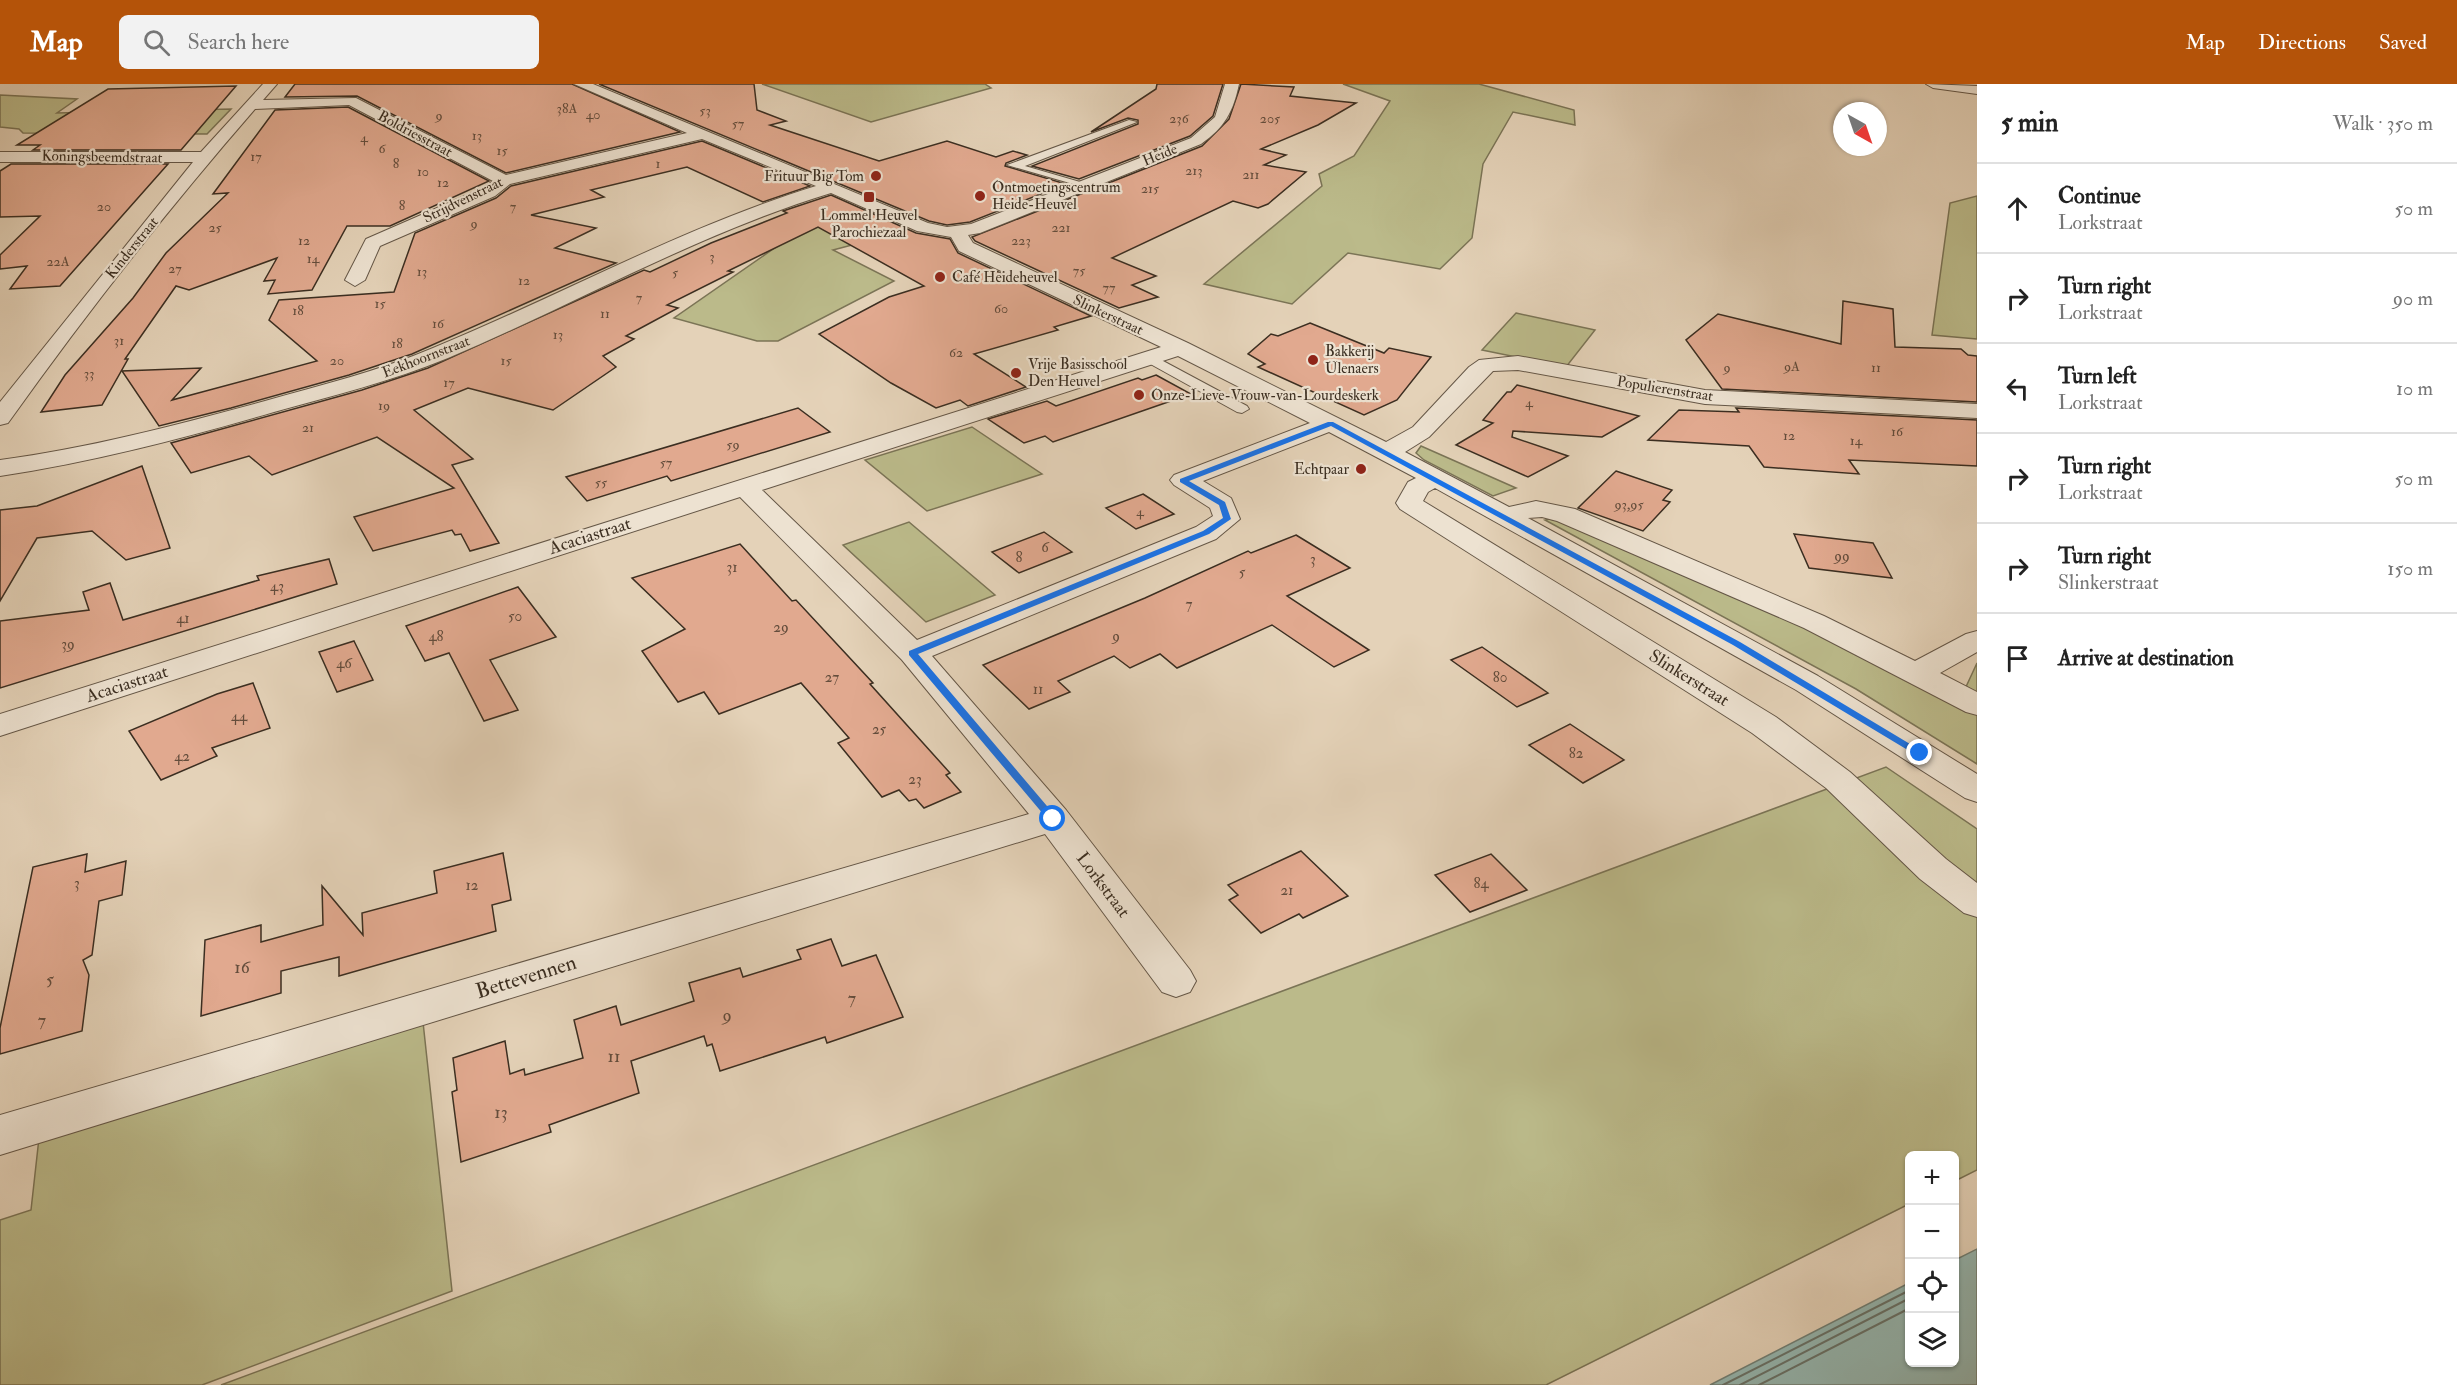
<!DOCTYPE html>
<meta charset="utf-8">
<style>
:root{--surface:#fff;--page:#f2f2f2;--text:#222;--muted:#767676;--line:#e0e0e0;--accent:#b45309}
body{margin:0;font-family:"IM FELL Double Pica",serif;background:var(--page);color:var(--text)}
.controls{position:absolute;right:18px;bottom:18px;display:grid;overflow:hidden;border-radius:9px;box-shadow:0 2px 4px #0004}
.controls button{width:54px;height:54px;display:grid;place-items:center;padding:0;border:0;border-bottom:2px solid var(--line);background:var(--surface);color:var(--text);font:30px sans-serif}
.compass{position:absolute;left:1833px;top:18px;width:54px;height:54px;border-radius:50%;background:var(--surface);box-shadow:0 2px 4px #0004;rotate:140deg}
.stop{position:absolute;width:18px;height:18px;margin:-14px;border:4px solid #1a73e8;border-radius:50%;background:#fff}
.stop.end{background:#1a73e8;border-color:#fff;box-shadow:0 2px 6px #0008}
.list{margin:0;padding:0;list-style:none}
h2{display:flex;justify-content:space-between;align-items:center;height:78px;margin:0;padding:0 24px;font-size:26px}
h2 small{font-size:20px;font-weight:400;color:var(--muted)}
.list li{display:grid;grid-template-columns:39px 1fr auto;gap:18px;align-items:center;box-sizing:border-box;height:90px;padding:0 24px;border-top:2px solid var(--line)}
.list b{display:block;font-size:22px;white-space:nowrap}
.list p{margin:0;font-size:20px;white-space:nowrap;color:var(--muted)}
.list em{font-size:20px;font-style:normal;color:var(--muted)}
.icon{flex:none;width:33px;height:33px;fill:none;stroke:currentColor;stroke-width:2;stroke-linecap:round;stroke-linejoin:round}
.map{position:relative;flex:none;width:1977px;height:1301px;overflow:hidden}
header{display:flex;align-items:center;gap:36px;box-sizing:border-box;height:84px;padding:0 30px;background:var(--accent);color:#fff}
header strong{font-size:28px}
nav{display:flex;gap:33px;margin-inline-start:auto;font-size:21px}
.search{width:420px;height:54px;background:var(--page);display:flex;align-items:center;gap:15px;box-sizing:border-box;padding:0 21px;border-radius:9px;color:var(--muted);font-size:22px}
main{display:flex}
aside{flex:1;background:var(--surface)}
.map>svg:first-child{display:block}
.green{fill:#bbba8a;stroke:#7b7456;stroke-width:1.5}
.water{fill:#95b7b1;stroke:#718077;stroke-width:1.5}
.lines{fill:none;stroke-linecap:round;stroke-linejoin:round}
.shore{stroke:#687269;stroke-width:2}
.building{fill:#e1a98f;stroke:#3b2e21;stroke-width:1.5}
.service-casing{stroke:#655747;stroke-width:2}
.minor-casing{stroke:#655747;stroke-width:2}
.service{fill:#ede2d1;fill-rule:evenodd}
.minor{fill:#ede2d1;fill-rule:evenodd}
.route{fill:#1a73e8}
.poi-dot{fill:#8f2418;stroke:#ede2d1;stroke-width:2}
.labels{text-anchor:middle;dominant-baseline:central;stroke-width:4.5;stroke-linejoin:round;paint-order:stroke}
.far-number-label{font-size:14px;fill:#644d3c}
.far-street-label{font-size:15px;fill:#3b2e21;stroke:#ede2d1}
.far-poi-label{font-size:15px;fill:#3b2e21;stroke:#ede2d1;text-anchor:start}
.number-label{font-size:15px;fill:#644d3c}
.street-label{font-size:18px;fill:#3b2e21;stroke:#ede2d1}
.near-number-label{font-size:18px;fill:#644d3c}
.near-street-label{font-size:21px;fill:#3b2e21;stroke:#ede2d1}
</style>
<header>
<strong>Map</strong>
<div class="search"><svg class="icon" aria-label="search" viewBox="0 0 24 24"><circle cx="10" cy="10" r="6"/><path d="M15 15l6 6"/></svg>Search here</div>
<nav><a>Map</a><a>Directions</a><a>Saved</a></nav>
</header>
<main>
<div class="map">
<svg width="1977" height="1301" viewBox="0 0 1977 1301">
<rect width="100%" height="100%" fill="#e4d2b8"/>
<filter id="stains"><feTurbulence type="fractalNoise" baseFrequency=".00333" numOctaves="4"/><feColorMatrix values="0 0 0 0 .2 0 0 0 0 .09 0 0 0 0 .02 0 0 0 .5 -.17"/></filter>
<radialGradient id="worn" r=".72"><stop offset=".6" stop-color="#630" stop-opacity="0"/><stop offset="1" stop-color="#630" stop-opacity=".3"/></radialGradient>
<g class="green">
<polygon points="762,0 985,0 991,4 871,38"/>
<polygon points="1343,0 1479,0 1574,26 1575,41 1513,28 1483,80 1472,154 1440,185 1348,169 1292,220 1204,200 1322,102 1319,90 1354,72 1390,17"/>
<polygon points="0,11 77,15 57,29 231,25 207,50 23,49 19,45 0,43"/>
<polygon points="1977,112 1977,255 1932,251 1950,119"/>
<polygon points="822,131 905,147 833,166 894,197 778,257 757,257 674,234"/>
<polygon points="1516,229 1595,246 1566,283 1482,266"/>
<polygon points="972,343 1042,390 927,427 865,376"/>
<polygon points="1421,362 1516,404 1493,412 1424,376 1416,369"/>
<polygon points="1550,435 1577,441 1805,539 1958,620 1977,579 1977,680 1856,605 1545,436"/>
<polygon points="909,438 995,511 926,538 843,461"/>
<polygon points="1886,683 1977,745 1977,1086 1955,1097 1954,1072 1910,1072 1909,1120 1546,1301 221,1301"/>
<polygon points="423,938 452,1207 202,1301 0,1301 0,1136 31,1126 39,1054"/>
</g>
<polygon class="water" points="1977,1165 1977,1301 1710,1301 1909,1199 1910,1278 1954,1278 1955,1176"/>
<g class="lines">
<g class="shore">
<polyline points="1723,1301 1910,1206"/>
<polyline points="1740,1301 1910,1214"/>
<polyline points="1759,1301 1910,1224"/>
</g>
</g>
<g class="building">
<polygon points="295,0 572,0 680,48 506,89 357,12 285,13"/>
<polygon points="599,0 754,0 757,26 786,37 770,41 879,77 947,57 996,73 1013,67 1027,71 1006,79 1005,82 1066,100 970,138 947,141 929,137"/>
<polygon points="1157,0 1223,0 1213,32 1190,52 1079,95 1032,82 1138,40 1138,36 1128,34 1091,48 1156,5"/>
<polygon points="1241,0 1294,3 1290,12 1356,19 1318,41 1261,65 1286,71 1264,81 1306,88 1268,120 1258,124 1233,117 1112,174 1156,192 1132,201 1158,213 1119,224 975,157 972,153 1202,62 1229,35"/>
<polygon points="236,2 181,66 33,66 40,61 17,61 108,5"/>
<polygon points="348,23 489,97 390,142 347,142 312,206 268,210 275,196 264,197 277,174 189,206 176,202 125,275 128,275 102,321 41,328 65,291 133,214 166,169 228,109 213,110 275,26"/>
<polygon points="702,57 810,102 763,118 687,83 591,106 604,113 531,131 596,144 555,164 616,179 412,270 349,291 231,324 159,342 122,287 201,284 172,316 317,277 269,236 279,216 394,208 415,149 496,114 511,102"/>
<polygon points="11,80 168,80 60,202 10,205 27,182 0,185 0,171 40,132 0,133 0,87"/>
<polygon points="831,111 916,149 950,155 958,169 1091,232 1054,243 1058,246 974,270 1026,303 968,322 960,316 936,324 891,299 819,250 889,213 924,202 818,143 728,187 733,188 667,221 678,224 626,252 634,255 603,272 616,283 553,326 468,304 414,326 473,375 452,381 499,459 470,467 461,450 455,451 452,446 373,467 354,433 454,404 377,353 272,391 249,372 191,389 171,359 362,306 428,284 644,186 650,188 711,159 787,129 783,127"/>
<polygon points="1843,217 1893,225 1895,263 1961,265 1968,271 1977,272 1977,318 1722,305 1686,256 1718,230 1841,260"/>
<polygon points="1310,239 1384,269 1389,264 1431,273 1397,316 1364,331 1258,283 1265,280 1248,270 1271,250 1278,252"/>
<polygon points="1156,291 1191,310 1053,358 1045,352 1024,359 988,335 1047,317 1056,322 1138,294 1142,296"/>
<polygon points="1517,301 1639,332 1602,353 1513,347 1512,353 1568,372 1528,393 1456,361 1493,339 1483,336 1507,308 1511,308"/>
<polygon points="798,324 830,348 671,397 667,392 587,417 566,393"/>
<polygon points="1736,324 1977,336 1977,382 1849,376 1859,390 1764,383 1749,362 1648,356 1679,326 1739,328"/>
<polygon points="142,382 170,464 126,476 92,447 37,454 0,517 0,426 37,422"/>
<polygon points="1616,387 1672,406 1663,416 1670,418 1643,447 1578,424"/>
<polygon points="1143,410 1174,430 1136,445 1106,424"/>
<polygon points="1044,448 1072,468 1019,489 992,468"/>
<polygon points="1794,450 1873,459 1892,494 1809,484"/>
<polygon points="1296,451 1350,484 1287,512 1369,566 1334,583 1272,541 1177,584 1160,570 1130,584 1114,572 1058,597 1070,608 1029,625 983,581 1145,514 1248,467 1251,469"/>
<polygon points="740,460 792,517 796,516 873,599 870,600 950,689 946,691 961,708 924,724 916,715 909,717 899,706 882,713 838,659 849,654 801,599 719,630 704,608 678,618 642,567 685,545 632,494"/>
<polygon points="329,475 337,500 0,604 0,537 89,526 83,508 110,499 123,536 259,496 257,492"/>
<polygon points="518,503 556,553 490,576 518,626 484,637 449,569 425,577 406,542"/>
<polygon points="354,557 373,596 337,608 319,568"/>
<polygon points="1482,563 1548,609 1517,623 1451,576"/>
<polygon points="253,599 270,644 212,664 217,672 161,696 129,647 217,610"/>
<polygon points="1570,640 1624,676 1583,699 1529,661"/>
<polygon points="1301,767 1348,812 1303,834 1299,830 1261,849 1229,816 1238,811 1228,801"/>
<polygon points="503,769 511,816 492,821 496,847 339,892 339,873 281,887 281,909 201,932 205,856 261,841 261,858 323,841 322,802 363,851 362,829 437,809 434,787"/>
<polygon points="87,770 85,788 126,777 122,811 99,817 92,871 83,876 89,891 82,947 0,970 0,944 33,783"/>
<polygon points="1491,770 1527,806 1470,828 1435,791"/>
<polygon points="831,855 842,882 876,871 903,933 827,959 825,953 720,987 712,960 707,962 704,952 631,977 639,1009 549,1041 551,1048 461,1078 452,1008 457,1006 453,974 505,957 510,990 524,985 525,991 583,974 574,936 616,922 621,941 694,917 689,899 740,884 743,893 801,875 797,866"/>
</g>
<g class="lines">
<g class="service-casing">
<g id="service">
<polygon points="1129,36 1137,38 1025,82 1087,100 1087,104 1007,81"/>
<polygon points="1150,270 1247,322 1249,325 1242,329 1237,328 1145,277 1143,274"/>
</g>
</g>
<g class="minor-casing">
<g id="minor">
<path d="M263,0H277L263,16L356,14L506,91L687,49L574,0H593L928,139L947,143L971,140L1191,54L1215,33L1225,0H1239C1233,28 1225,43 1201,60L980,149L968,151L973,159L1188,259L1386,358L1413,343L1469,283L1479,276L1518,272L1705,306L1977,320V334L1705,320L1518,286L1493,287L1429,353L1405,368L1509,423L1536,417L1575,425L1824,532L1915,577L1966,550L1977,547V568L1940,589L1977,608V631L1966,628L1804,544L1557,437L1542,433L1528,434L1818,592L1977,690V718L1965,714L1796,606L1435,404L1428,408L1423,417L1776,633L1850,688L1946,775L1977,799V833L1964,829L1920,795L1826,704L1752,649L1400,425L1396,419L1408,398L1416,394L1329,348L1203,397L1231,414L1240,435L1216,455L932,572L1066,726L1190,886L1196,897L1190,908L1176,913L1162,908L1045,750L0,1071V1031L1029,730L902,576L740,413L0,652V630L1161,263L959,167L951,153L917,147L831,109C697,150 576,220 448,274C392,297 332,312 274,328C184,354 93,378 0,392V376C90,364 177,341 265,317C321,301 379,287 433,264C562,211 683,143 816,102L702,55L510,100L495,112L380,162L365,196L355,202L345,196L366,155L483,104L493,97L349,21L255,25C168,125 85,231 8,339L0,341V318L193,78H0V68H201ZM1178,272L1310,339L1174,391L1170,396L1174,401L1210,424L1213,432L1196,443L917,556L762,406Z"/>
<polygon points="1926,0 1977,2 1977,10 1933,4"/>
</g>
</g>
<use href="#service" class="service"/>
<use href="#minor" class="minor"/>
</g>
<polygon class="route" points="1328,338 1333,338 1740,558 1925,669 1916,671 1733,561 1331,342 1189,397 1225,418 1231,435 1209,450 918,570 1058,735 1049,737 909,571 909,567 1203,447 1223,434 1219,421 1180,398 1180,395"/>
<g class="poi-dot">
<circle cx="876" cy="92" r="6"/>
<circle cx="980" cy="112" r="6"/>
<rect x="863" y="107" width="12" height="12" rx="3"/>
<circle cx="940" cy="193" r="6"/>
<circle cx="1313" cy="276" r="6"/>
<circle cx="1016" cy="289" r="6"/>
<circle cx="1139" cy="311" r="6"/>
<circle cx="1361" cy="385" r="6"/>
</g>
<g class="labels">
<g class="far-number-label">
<text x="567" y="24">38A</text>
<text x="705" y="26">53</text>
<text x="593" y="30">40</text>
<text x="439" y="31">9</text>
<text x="1179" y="34">236</text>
<text x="1270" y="34">205</text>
<text x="738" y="39">57</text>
<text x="477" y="51">13</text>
<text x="364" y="53">4</text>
<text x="382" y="64">6</text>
<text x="502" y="66">15</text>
<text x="256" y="72">17</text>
<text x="396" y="79">8</text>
<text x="658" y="79">1</text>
<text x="1194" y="86">213</text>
<text x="423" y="87">10</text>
<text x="1251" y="90">211</text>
<text x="443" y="98">12</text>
<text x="1150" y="104">215</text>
<text x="402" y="121">8</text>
<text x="104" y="122">20</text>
<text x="513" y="122">7</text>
<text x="474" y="139">9</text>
<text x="215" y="143">25</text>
<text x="1061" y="143">221</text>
<text x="304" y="156">12</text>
<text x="1021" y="156">223</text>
<text x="712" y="172">3</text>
<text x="313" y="174">14</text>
<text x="58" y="177">22A</text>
<text x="175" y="184">27</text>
<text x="1079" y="186">75</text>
<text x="422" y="187">13</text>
<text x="675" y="188">5</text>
<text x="524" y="196">12</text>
<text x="1109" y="203">77</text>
<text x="639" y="213">7</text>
<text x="380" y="219">15</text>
<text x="1001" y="224">60</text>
<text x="298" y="226">18</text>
<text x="605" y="229">11</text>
<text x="438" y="239">16</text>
<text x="558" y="250">13</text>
<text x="119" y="256">31</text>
<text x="397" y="259">18</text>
<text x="956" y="268">62</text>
<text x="337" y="276">20</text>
<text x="506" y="276">15</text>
<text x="1792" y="282">9A</text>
<text x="1727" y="283">9</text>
<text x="1876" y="283">11</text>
<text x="89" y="289">33</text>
<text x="449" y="298">17</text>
<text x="1529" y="318">4</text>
<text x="384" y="321">19</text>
<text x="308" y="343">21</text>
<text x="1897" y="347">16</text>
<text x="1789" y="351">12</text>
<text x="1856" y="356">14</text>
<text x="733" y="360">59</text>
<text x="666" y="378">57</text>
<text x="601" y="398">55</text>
<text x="1629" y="420">93,95</text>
<text x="1140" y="427">4</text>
</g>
<g class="far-street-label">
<text transform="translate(415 50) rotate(28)">Boldriesstraat</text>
<text transform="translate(1160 71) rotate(-22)">Heide</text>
<text transform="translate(102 73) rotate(1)">Koningsbeemdstraat</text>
<text transform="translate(463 116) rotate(-26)">Strijdvenstraat</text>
<text transform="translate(132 164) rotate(-51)">Kinderstraat</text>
<text transform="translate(1108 231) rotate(25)">Slinkerstraat</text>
<text transform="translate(426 273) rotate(-21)">Eekhoornstraat</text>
<text transform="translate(1665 305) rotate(9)">Populierenstraat</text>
</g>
<g class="far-poi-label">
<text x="864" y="92" text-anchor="end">Frituur Big Tom</text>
<text x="992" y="103">Ontmoetingscentrum<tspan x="992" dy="17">Heide-Heuvel</tspan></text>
<text x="869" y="131" text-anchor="middle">Lommel Heuvel<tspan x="869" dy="17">Parochiezaal</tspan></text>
<text x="952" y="193">Café Heideheuvel</text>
<text x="1325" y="267">Bakkerij<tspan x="1325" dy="17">Ulenaers</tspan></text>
<text x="1028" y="280">Vrije Basisschool<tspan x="1028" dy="17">Den Heuvel</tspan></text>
<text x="1151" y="311">Onze-Lieve-Vrouw-van-Lourdeskerk</text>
<text x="1349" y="385" text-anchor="end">Echtpaar</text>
</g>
<g class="number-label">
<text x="1045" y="463">6</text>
<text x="1842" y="472">99</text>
<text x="1019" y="473">8</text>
<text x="1313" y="475">3</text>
<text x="732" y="483">31</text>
<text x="1242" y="488">5</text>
<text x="277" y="502">43</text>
<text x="1189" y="520">7</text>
<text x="515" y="532">50</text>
<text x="183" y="534">41</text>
<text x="781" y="543">29</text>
<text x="436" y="552">48</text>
<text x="1116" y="552">9</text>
<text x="68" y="560">39</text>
<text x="344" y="579">46</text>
<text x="832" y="593">27</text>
<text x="1500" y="593">80</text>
<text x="1038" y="605">11</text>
<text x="239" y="632">44</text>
<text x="879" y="645">25</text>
<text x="1576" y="669">82</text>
<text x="182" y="672">42</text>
<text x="915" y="695">23</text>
<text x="77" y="799">3</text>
<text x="1481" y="799">84</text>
<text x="472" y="801">12</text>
<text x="1287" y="806">21</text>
</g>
<g class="street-label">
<text transform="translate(590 452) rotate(-18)">Acaciastraat</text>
<text transform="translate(1689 594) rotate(32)">Slinkerstraat</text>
<text transform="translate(127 600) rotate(-18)">Acaciastraat</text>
<text transform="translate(1103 801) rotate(53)">Lorkstraat</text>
</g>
<g class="near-number-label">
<text x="242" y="883">16</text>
<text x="50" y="895">5</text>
<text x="852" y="914">7</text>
<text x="727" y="931">9</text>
<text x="42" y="936">7</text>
<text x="614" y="972">11</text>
<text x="501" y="1028">13</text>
</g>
<g class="near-street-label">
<text transform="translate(526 893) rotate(-17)">Bettevennen</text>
</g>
</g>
<rect width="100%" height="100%" filter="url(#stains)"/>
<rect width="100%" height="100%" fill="url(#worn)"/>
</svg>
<div class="controls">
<button>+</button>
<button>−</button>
<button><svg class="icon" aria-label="locate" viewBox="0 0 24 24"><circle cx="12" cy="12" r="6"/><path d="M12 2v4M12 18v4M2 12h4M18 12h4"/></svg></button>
<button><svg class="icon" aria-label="layers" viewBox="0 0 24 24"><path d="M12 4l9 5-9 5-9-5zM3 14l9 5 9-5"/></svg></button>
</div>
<svg class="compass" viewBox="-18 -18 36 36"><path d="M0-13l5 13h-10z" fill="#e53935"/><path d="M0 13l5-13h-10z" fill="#767676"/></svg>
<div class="stop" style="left:1053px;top:735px"></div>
<div class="stop end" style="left:1920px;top:669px"></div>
</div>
<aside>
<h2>5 min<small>Walk · 350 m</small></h2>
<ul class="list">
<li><svg class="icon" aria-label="ahead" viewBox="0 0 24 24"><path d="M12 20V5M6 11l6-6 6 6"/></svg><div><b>Continue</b><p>Lorkstraat</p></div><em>50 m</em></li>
<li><svg class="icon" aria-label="right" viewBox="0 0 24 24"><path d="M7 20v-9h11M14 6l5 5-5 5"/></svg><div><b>Turn right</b><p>Lorkstraat</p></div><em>90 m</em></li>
<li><svg class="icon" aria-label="left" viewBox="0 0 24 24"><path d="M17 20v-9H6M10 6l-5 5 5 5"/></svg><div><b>Turn left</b><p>Lorkstraat</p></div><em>10 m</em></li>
<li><svg class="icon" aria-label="right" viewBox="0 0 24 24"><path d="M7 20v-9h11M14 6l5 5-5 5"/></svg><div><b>Turn right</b><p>Lorkstraat</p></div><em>50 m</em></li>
<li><svg class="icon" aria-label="right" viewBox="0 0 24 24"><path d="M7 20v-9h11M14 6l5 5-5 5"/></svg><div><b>Turn right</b><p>Slinkerstraat</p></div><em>150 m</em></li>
<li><svg class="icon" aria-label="arrive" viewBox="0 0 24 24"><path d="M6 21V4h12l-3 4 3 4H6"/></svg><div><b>Arrive at destination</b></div></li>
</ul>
</aside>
</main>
